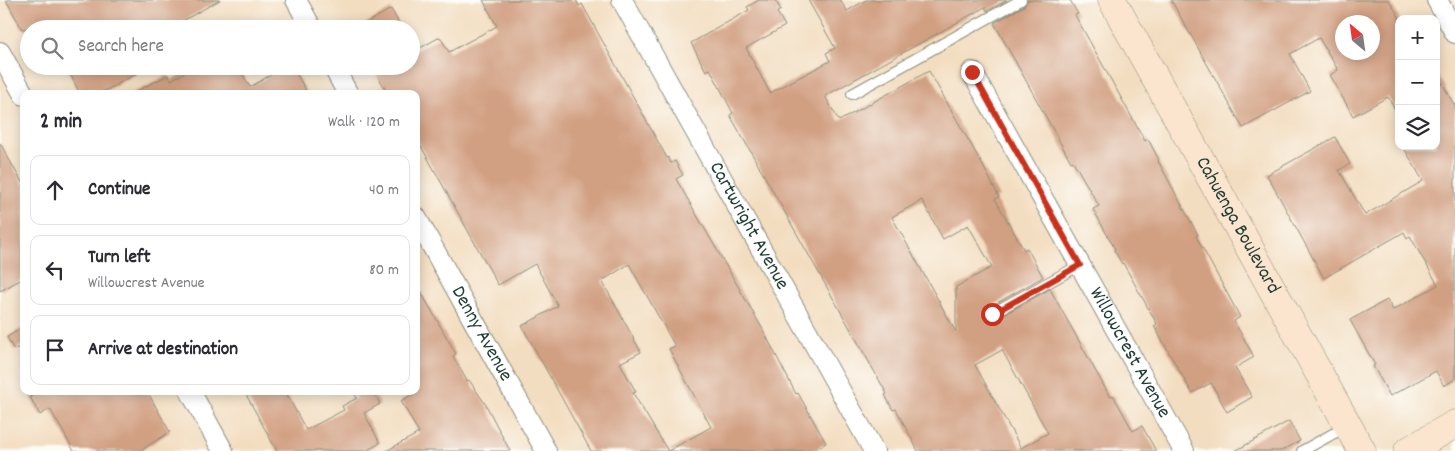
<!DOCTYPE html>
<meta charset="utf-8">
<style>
:root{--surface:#fff;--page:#f2f2f3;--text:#2b2b33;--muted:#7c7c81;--line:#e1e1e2}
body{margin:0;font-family:Dekko,sans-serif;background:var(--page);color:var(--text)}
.controls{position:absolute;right:15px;top:15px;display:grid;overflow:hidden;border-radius:10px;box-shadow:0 2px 12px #0003}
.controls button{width:45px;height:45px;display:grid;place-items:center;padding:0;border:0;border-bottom:1px solid var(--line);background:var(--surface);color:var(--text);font:25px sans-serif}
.compass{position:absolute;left:1335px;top:15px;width:45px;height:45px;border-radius:50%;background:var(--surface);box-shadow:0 2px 12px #0003;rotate:331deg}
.stop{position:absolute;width:15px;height:15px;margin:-11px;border:4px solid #c8321e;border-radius:50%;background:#fff}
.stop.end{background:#c8321e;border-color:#fff;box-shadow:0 1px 5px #0008}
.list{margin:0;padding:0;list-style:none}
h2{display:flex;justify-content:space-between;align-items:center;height:65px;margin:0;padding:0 20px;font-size:21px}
h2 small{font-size:16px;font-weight:400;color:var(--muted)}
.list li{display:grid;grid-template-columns:32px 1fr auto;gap:15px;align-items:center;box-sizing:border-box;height:70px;margin:0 10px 10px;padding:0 10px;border:1px solid var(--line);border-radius:10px}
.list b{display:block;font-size:19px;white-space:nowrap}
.list p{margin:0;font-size:16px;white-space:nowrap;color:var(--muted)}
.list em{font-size:16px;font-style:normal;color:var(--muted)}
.icon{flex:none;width:28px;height:28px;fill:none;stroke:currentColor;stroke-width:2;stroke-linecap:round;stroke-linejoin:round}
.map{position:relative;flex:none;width:1455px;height:451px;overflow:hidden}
.search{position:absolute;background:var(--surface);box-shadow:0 2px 12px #0003;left:20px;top:20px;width:400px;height:55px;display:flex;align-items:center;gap:12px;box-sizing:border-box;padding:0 18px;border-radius:28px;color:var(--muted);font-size:19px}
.panel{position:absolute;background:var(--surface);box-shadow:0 2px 12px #0003;left:20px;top:90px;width:400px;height:305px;border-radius:10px}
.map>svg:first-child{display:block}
.building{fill:#d19f81;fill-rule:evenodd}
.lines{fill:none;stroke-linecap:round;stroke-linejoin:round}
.service-casing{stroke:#898d7a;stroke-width:12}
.minor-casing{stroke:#898d7a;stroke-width:22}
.secondary-casing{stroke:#898d7a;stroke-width:29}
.service{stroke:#fff;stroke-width:10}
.minor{stroke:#fff;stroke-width:20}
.secondary{stroke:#fbe5cf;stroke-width:28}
.route{stroke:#c8321e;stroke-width:6}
.labels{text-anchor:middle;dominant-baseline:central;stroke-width:5;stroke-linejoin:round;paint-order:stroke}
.street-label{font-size:20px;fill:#1f3d34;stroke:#fdfcf7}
</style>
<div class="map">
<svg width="1455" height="451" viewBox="0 0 1455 451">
<rect width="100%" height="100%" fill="#fdfcf7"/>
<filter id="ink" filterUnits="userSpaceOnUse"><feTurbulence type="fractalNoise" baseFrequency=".02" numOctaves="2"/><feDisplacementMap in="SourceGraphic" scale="10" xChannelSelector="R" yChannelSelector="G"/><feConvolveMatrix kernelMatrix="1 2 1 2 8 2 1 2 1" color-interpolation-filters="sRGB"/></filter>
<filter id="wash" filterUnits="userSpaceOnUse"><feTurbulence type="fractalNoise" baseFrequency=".0096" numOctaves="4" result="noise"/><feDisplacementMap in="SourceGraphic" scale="20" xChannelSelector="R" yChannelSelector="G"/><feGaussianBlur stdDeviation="1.12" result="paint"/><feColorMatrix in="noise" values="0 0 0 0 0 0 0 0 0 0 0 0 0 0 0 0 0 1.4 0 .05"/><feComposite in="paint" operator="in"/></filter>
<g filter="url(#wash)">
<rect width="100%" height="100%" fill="#f3ddc0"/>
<g id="blocks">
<g class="building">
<polygon points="6,0 220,0 168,29 22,29"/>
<path d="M483,0H576L579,6L582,4L667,158L668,157L671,163L675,161L683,175L676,179L762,328L796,394L798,393L826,443L812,451H591L522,326L558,306L535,264L498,285L416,137V94H388L376,73L388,66H411V53L440,37L449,52L497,26ZM629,264L675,346L669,349L711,427L668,451L633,393L636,392L620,363L641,352L602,281Z"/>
<path d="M759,0H775L781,10L777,12L785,26L746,48L770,93L830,61L826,53L835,48L808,0H840L847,11L866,0H1007L987,11L985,7L825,96L839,121L929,71L982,164L999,197L995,199L1024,250L1027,248L1043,277L988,308L984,313L985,318L990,321L994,320L1050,289L1110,397L1113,395L1133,431L1142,426L1156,451H918L896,409L893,410L885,395L887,394L730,115L733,113L710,69L706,71L691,43L749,10L747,7ZM922,200L943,239L968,225L992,267L956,287V332L892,217ZM1002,350L1048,433L1021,448L975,365Z"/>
<polygon points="1028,0 1070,0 1078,14 1075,15 1145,141 1148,139 1159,160 1158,161 1198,235 1196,236 1240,317 1234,321 1254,357 1235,368 1252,397 1227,412 1211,383 1192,393 1154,326 1157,324 1123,263 1122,264 1114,250 1115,249 1093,209 1099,206 1073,161 1071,162 994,23 1024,6"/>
<path d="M1171,0H1389L1399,17V117L1388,97L1353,116L1330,75L1338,70L1319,38L1290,54L1310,91L1243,128ZM1342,22H1372V52H1342Z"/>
<polygon points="391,9 402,29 356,29"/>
<polygon points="66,66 150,66 100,94 80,94"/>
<polygon points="196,66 238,66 250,87 286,66 292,66 308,94 131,94 168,75 171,80"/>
<polygon points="1436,72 1455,106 1455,379 1444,386 1436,371 1390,396 1373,366 1375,365 1350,320 1387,300 1393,310 1438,285 1410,236 1407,238 1404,232 1324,278 1267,175 1335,137 1350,164 1339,170 1365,215 1423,181 1403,146 1436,146"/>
<polygon points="0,143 24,186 24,278 0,291"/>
<polygon points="416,283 456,354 453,356 467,381 469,380 486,405 510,451 386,451 419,433 401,401 416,392"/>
<polygon points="24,327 24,344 14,350 7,337"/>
<polygon points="40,391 147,391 170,432 140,451 74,451 50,409 40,415 30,397"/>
<polygon points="244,391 285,391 306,430 344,410 342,406 357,398 353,391 373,391 380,404 364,413 380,443 366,451 277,451"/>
<polygon points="1289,421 1300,441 1281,451 1235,451"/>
</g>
</g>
</g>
<g filter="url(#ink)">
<use href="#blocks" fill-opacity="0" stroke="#898d7a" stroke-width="1"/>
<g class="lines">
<g class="service-casing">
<g id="service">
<polyline points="852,94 1021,0"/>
<polyline points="991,314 1080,265"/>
<polyline points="1302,451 1347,426"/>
</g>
</g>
<g class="minor-casing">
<g id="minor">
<polyline points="296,0 312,29"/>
<path id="s1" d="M622,0L874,451"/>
<polyline points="1437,0 1455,33"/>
<polyline points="0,52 24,95"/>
<polyline points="333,66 348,94"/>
<path id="s2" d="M972,72L1184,451"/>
<path id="s3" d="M416,217L546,451"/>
<polyline points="190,391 223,451"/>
</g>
</g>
<g class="secondary-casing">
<g id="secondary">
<path id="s4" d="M1112,0L1362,451"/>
<polyline points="1408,451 1455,424"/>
</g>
</g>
<use href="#service" class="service"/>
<use href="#minor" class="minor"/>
<use href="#secondary" class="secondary"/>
</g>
</g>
<g class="lines" filter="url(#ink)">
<polyline class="route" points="972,72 1080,265 992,314"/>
</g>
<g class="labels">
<g class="street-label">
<text stroke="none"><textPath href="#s4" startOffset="258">Cahuenga Boulevard</textPath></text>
<text stroke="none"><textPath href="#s1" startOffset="259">Cartwright Avenue</textPath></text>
<text stroke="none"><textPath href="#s3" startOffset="134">Denny Avenue</textPath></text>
<text stroke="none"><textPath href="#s2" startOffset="322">Willowcrest Avenue</textPath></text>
</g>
</g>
</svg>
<div class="controls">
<button>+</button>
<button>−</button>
<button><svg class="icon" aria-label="layers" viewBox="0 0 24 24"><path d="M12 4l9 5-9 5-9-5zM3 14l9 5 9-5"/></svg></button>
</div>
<svg class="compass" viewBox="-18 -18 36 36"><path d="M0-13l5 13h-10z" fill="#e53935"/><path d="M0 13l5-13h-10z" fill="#7c7c81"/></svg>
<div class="stop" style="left:992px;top:314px"></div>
<div class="stop end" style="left:972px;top:72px"></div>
<div class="search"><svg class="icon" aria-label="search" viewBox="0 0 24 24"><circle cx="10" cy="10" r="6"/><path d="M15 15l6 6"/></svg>Search here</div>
<section class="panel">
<h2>2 min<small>Walk · 120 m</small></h2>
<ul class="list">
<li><svg class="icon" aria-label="ahead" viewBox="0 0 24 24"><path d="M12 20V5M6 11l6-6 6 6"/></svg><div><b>Continue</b></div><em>40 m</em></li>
<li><svg class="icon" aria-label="left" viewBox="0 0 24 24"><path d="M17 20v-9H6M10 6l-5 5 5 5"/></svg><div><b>Turn left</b><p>Willowcrest Avenue</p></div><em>80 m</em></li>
<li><svg class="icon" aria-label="arrive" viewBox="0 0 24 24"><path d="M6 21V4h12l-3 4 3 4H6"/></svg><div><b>Arrive at destination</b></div></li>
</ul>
</section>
</div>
